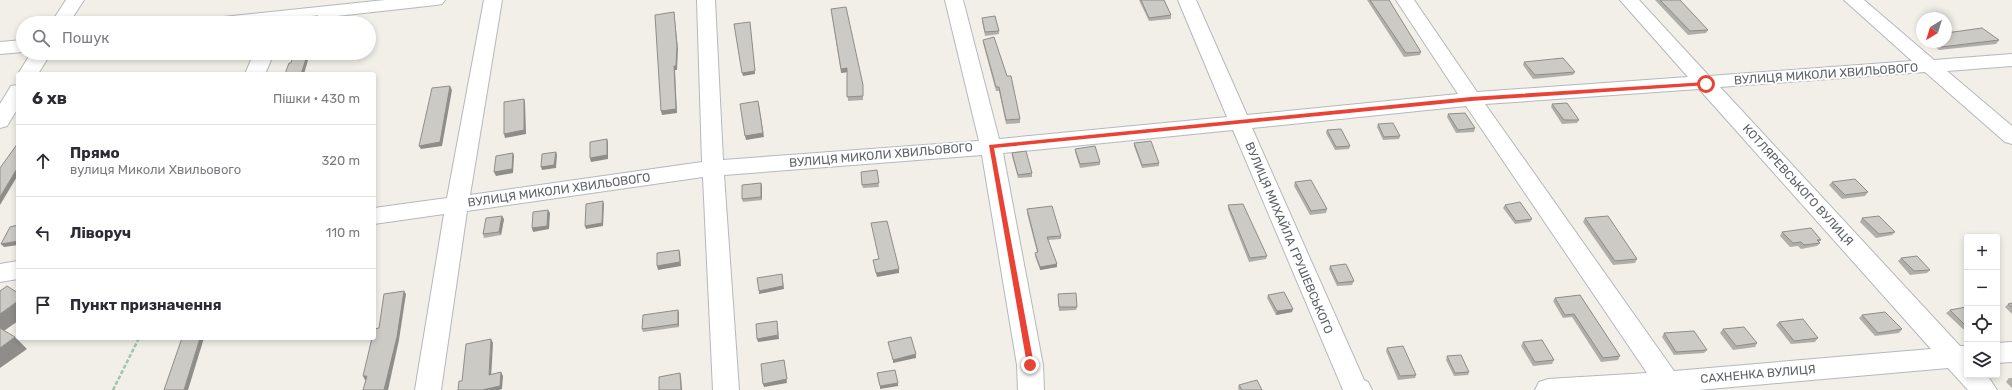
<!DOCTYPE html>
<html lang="uk">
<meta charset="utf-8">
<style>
:root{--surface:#fff;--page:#f2f2f3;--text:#2b2b33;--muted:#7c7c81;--line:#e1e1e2}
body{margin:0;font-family:Rubik,sans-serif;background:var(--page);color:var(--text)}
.controls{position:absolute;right:12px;bottom:12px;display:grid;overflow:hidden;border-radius:4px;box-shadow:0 2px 6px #0003}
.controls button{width:36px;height:36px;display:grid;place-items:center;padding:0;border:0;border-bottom:1px solid var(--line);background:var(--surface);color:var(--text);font:20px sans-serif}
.compass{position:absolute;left:1916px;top:12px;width:36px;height:36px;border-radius:50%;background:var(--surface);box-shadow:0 2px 6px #0003;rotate:218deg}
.stop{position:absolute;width:12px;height:12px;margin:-9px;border:3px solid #ea4335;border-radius:50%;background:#fff}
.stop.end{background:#ea4335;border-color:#fff;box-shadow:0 1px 4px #0008}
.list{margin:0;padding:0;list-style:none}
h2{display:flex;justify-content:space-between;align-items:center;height:52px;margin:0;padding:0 16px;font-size:17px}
h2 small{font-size:13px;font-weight:400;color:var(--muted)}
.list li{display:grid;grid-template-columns:26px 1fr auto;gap:12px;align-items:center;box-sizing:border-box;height:72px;padding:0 16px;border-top:1px solid var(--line)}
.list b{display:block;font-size:15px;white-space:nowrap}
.list p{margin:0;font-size:13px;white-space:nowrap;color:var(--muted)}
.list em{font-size:13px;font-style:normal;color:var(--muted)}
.icon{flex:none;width:22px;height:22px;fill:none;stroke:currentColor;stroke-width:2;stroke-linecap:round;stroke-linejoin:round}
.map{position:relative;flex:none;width:2012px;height:390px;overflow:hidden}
.search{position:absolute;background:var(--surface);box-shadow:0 2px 6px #0003;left:16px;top:16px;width:360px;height:44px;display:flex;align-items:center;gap:10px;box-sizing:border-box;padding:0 14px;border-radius:22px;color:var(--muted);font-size:15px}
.panel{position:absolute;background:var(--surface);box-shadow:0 2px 6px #0003;left:16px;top:72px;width:360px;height:268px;border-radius:4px}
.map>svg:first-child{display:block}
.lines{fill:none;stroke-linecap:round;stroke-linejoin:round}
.minor-casing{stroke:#b5b8bc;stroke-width:2}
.path{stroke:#9cc7a9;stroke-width:2.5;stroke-dasharray:4 2;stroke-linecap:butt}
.minor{fill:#fff;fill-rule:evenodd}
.wall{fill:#afaea9}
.shaded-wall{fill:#8f8d8a}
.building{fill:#cccac5;stroke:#8f8d8a}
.route{fill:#ea4335}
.labels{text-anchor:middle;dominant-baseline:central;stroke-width:4;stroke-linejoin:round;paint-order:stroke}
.street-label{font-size:12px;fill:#5f6368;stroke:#fff}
</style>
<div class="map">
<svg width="2012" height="390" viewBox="0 0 2012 390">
<rect width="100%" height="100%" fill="#f1efe8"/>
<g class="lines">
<g class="minor-casing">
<g id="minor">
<polygon points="66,0 84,0 69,23 51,23"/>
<polygon points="385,0 445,0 442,4 436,5 274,23 214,23 216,19 223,17"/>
<path d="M484,0H502L470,195L702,162L697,0H715L723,160L979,141L945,0H963L999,139L1227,117L1178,0H1196L1247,115L1458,94L1396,0H1414L1477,92L1688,77L1620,0H1639L1709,76L1912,61L1844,0H1864L1934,60L2012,54V66L1947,71L2012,126V144L2005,142L1925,72L1720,87L1960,346H1967V375H1987L1997,390H1968L1948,368L1698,390H1535L1539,382L1548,379L1647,373L1466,106L1252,128L1364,380L1368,382L1372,390H1343L1233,130L1003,153L1043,365L1044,390H1018L1017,365L982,155L724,175L739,390H713L703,177L467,211L441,390H415L444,214L374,224V208L447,198ZM1699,89L1931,349L1674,371L1485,104Z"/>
<polygon points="23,40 23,52 0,54 0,42"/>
<polygon points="31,53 51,53 38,74 18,74"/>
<polygon points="254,53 274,53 265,74 245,74"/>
<polygon points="18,85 18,108 7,126 0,128 0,104 11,86"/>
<polygon points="18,261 18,279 0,282 0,264"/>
<polygon points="2012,342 2012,362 1997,363 1997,343"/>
</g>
</g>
<polyline class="path" points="113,390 139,338"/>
<use href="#minor" class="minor"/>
</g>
<g class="wall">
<polygon points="1139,0 1164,0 1171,15 1171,19 1149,21"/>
<polygon points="1367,0 1389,0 1421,52 1420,55 1404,57"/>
<polygon points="1655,0 1680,0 1708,30 1706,33 1688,35"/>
<polygon points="831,9 863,85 863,100 848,101 847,72 841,73"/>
<polygon points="982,18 999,31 999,34 985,36 982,21"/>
<polygon points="983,40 1007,76 1020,119 1020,123 1006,124 999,91 996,91 983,43"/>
<polygon points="1999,40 1996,44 1939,50 1930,42"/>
<polygon points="155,53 176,53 174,56 156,58 154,55"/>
<polygon points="1524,62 1575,72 1573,75 1533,79 1523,65"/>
<polygon points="1552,104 1579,120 1577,123 1562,124 1551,107"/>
<polygon points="1448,114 1475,128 1474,132 1456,133 1447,117"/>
<polygon points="1378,124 1400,136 1399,139 1383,140 1377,127"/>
<polygon points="1327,130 1350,146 1349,149 1335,150 1326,133"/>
<polygon points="1134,143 1159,163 1159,166 1142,168 1134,146"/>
<polygon points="1075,149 1100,162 1100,165 1080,168 1075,152"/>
<polygon points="1012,153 1032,173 1032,177 1018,178 1012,156"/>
<polygon points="877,170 879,187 863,188 862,185"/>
<polygon points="1295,182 1327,209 1326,213 1310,215 1294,186"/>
<polygon points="1832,182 1868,192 1865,196 1842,199 1829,185"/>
<polygon points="761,183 762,186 762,200 743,202 742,199"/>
<polygon points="1228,205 1267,256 1266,259 1249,262 1228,209"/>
<polygon points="1505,205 1532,219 1530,222 1515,224 1503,208"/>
<polygon points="1027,209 1061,236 1061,239 1048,240 1057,267 1040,270 1035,256 1035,253 1037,252 1027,213"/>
<polygon points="1585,218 1637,259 1635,263 1613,265 1583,222"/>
<polygon points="1862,218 1895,232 1892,235 1876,238 1860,222"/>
<polygon points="504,219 501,235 484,238 483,234"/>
<polygon points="1782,232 1821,240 1819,242 1820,243 1817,246 1801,249 1798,246 1790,247 1780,236"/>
<polygon points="1901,258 1930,270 1927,273 1910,275 1898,261"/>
<polygon points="1330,266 1354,281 1352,285 1337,286 1329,269"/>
<polygon points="1058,294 1077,307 1076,310 1059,311"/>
<polygon points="1268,295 1292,312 1276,315 1267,298"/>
<polygon points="1580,295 1620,356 1618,360 1601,362 1572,317 1563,318 1553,301 1555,298"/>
<polygon points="2012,303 2012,314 2005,307 2008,304"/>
<polygon points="1967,308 1967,329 1963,329 1946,313 1950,310"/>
<polygon points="678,310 679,313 679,327 643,332 642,329"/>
<polygon points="1862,315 1902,329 1899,333 1875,336 1859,318"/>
<polygon points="1779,322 1818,338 1815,342 1791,344 1776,325"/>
<polygon points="1723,329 1757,343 1755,347 1733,350 1720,333"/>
<polygon points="1664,333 1707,350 1704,353 1674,355 1662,337"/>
<polygon points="1523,342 1554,360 1552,364 1533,366 1521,346"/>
<polygon points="1387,348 1416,375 1415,378 1398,380 1386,351"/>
<polygon points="1447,356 1469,372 1468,375 1454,376 1446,360"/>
<polygon points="2009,378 2012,378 2012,388 2006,382"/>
<polygon points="1239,385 1262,390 1239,390 1238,388"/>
</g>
<g class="shaded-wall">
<polygon points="674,12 678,49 677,70 675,70 677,113 662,115 661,111 674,66"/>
<polygon points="318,16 320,19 319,23 316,23"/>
<polygon points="750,22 755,74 743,76 742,73"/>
<polygon points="172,53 176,53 174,56"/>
<polygon points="308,53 310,53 304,74 301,74"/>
<polygon points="847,68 848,72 841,73 841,69"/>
<polygon points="450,86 452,90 442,146 421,149 419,146"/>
<polygon points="524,99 525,102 526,134 505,138 504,134"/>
<polygon points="759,105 764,137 746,140 745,136"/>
<polygon points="607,139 608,142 608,159 591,162 590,158"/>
<polygon points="556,152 557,155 556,168 542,170 541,167"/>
<polygon points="513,153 514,156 513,173 496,176 494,172"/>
<polygon points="18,167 18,175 0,205 0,197"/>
<polygon points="761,183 762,186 762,200 761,197"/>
<polygon points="603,201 604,205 603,226 586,229 585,226"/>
<polygon points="548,210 550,213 549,229 533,232 532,228"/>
<polygon points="502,216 504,219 501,235 499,232"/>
<polygon points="18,241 18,245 4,247 1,244"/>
<polygon points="679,250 680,253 681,266 658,270 657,266"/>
<polygon points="1057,264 1057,267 1040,270 1040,267"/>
<polygon points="899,269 899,273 877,277 876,273"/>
<polygon points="782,274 784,289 759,294 759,291"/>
<polygon points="404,291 406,294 399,340 388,390 384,390"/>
<polygon points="18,301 18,321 1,333 0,331 0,314"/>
<polygon points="1293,309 1292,312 1276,315 1277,311"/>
<polygon points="678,310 679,313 679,327 678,324"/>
<polygon points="777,321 779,339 758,342 757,339"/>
<polygon points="15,337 27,349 0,368 0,348"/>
<polygon points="200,338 204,338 188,390 184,390"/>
<polygon points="491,339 493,343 491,379 489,375"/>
<polygon points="916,354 916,358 893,363 893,360"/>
<polygon points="784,360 787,383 764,387 763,384"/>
<polygon points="501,372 503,376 502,389 499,390 482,390"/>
<polygon points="680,373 681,376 682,390 681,390"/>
<polygon points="363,376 367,376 369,379 365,380"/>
<polygon points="898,383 898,386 880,389 880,386"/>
</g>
<g class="building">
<polygon points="1141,0 1164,0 1171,15 1149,18"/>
<polygon points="1370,0 1389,0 1421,52 1406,53"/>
<polygon points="1660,0 1680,0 1708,30 1690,31"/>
<polygon points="846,7 863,85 863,96 847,97 847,68 841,69 831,9"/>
<polygon points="674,12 677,46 676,66 674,66 676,109 661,111 655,15"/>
<polygon points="318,16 316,23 304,23 305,17"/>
<polygon points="995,16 999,31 985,32 982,18"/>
<polygon points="750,22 755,71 742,73 734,24"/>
<polygon points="1982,28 1999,40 1942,47 1936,42 1946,42 1946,33"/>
<polygon points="994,37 1007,76 1011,76 1020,119 1006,120 999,87 996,87 983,40"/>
<polygon points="155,53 171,53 154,55"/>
<polygon points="294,53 308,53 301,74 285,74 289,63 291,63"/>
<polygon points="1563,58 1575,72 1535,75 1524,62"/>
<polygon points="450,86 440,142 419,146 432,88"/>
<polygon points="524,99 524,130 504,134 504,102"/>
<polygon points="758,101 763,133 745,136 740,104"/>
<polygon points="1567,103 1579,120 1564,120 1552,104"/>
<polygon points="1465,113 1475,128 1458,130 1448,114"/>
<polygon points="1393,123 1400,136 1384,137 1378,124"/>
<polygon points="1341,129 1350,146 1336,147 1327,130"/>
<polygon points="607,139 607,155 590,158 590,142"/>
<polygon points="1151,141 1159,163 1142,165 1134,143"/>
<polygon points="18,143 18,167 0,197 0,168"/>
<polygon points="1095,146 1100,162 1080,164 1075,149"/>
<polygon points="1026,151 1032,173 1018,175 1012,153"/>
<polygon points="556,152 554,165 541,167 542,154"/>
<polygon points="513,153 512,169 494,172 496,156"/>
<polygon points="877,170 879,183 862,185 861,172"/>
<polygon points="1855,179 1868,192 1845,195 1832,182"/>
<polygon points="1311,180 1327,209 1311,211 1295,182"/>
<polygon points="761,183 761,197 742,199 742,185"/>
<polygon points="603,201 602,223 585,226 586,204"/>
<polygon points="1520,202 1532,219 1516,221 1505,205"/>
<polygon points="1243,204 1267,256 1250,258 1228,205"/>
<polygon points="1052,206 1061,236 1047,237 1057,264 1040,267 1035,253 1038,252 1027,209"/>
<polygon points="548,210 547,226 532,228 533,212"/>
<polygon points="502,216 499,232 483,234 486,218"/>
<polygon points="1608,216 1637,259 1615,261 1585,218"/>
<polygon points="1879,216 1895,232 1879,234 1862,218"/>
<polygon points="887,221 899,269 876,273 873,260 879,259 871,223"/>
<polygon points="18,225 18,241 1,244 10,227"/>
<polygon points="1811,228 1821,240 1817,240 1820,243 1804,245 1801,242 1793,243 1782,232"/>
<polygon points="679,250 680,262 657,266 657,253"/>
<polygon points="1917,256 1930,270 1914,271 1901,258"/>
<polygon points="1346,264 1354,281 1338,283 1330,266"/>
<polygon points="782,274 783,286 759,291 757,278"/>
<polygon points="7,286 18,293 18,301 0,314 0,291"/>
<polygon points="404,291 397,337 384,390 363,390 367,376 363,376 372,338 374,338 374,329 379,328 384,294"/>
<polygon points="1284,292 1293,309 1277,311 1268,295"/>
<polygon points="1076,293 1077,307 1059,307 1058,294"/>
<polygon points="1580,295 1620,356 1603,358 1574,314 1565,315 1555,298"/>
<polygon points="2012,303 2012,307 2008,304"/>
<polygon points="1966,307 1967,308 1967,326 1966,326 1950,310"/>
<polygon points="678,310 678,324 642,329 643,315"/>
<polygon points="1885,312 1902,329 1878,333 1862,315"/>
<polygon points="1803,319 1818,338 1794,341 1779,322"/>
<polygon points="777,321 778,335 757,339 756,324"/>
<polygon points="1744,327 1757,343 1736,346 1723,329"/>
<polygon points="0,328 15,337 0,348"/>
<polygon points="1694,331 1707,350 1676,352 1664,333"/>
<polygon points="911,337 916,354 893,360 888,342"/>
<polygon points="182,338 200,338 184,390 164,390"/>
<polygon points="491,339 489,375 501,372 500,386 482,390 458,390 459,381 462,381 466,344"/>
<polygon points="1542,340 1554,360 1535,362 1523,342"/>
<polygon points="1403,346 1416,375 1400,376 1387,348"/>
<polygon points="1461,355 1469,372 1455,373 1447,356"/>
<polygon points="784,360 787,379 763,384 761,364"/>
<polygon points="895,370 898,383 880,386 877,373"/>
<polygon points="680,373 681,390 659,390 659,377"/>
<polygon points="1257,380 1262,390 1242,390 1239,385"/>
</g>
<polygon class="route" points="1706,82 1708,82 1708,85 1471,101 994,148 1034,365 1030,368 1027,365 989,145 1471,97"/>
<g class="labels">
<g class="street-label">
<text transform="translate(1826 74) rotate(-4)">ВУЛИЦЯ МИКОЛИ ХВИЛЬОВОГО</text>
<text transform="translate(881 155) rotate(-5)">ВУЛИЦЯ МИКОЛИ ХВИЛЬОВОГО</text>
<text transform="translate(1798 185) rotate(48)">КОТЛЯРЕВСЬКОГО ВУЛИЦЯ</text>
<text transform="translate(559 190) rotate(-8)">ВУЛИЦЯ МИКОЛИ ХВИЛЬОВОГО</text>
<text transform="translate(1289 238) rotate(67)">ВУЛИЦЯ МИХАЙЛА ГРУШЕВСЬКОГО</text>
<text transform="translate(1758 374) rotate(-5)">САХНЕНКА ВУЛИЦЯ</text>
</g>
</g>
</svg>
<div class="controls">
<button>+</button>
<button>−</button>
<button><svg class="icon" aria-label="locate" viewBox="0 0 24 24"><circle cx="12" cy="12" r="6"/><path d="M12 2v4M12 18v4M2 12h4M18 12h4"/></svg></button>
<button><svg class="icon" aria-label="layers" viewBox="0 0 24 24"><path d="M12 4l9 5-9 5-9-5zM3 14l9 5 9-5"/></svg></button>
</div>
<svg class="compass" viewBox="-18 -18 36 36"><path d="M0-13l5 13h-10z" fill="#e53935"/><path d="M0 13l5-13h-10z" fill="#7c7c81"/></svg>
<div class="stop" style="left:1706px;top:84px"></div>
<div class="stop end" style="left:1030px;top:365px"></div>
<div class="search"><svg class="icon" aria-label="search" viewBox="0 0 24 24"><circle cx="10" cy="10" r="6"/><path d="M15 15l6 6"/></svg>Пошук</div>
<section class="panel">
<h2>6 хв<small>Пішки · 430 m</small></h2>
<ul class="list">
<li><svg class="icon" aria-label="ahead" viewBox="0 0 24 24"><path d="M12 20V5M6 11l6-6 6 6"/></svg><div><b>Прямо</b><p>вулиця Миколи Хвильового</p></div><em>320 m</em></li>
<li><svg class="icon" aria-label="left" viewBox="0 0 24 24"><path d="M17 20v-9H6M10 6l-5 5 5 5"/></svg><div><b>Ліворуч</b></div><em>110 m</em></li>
<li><svg class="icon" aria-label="arrive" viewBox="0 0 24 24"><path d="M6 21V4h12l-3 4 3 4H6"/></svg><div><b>Пункт призначення</b></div></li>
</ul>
</section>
</div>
